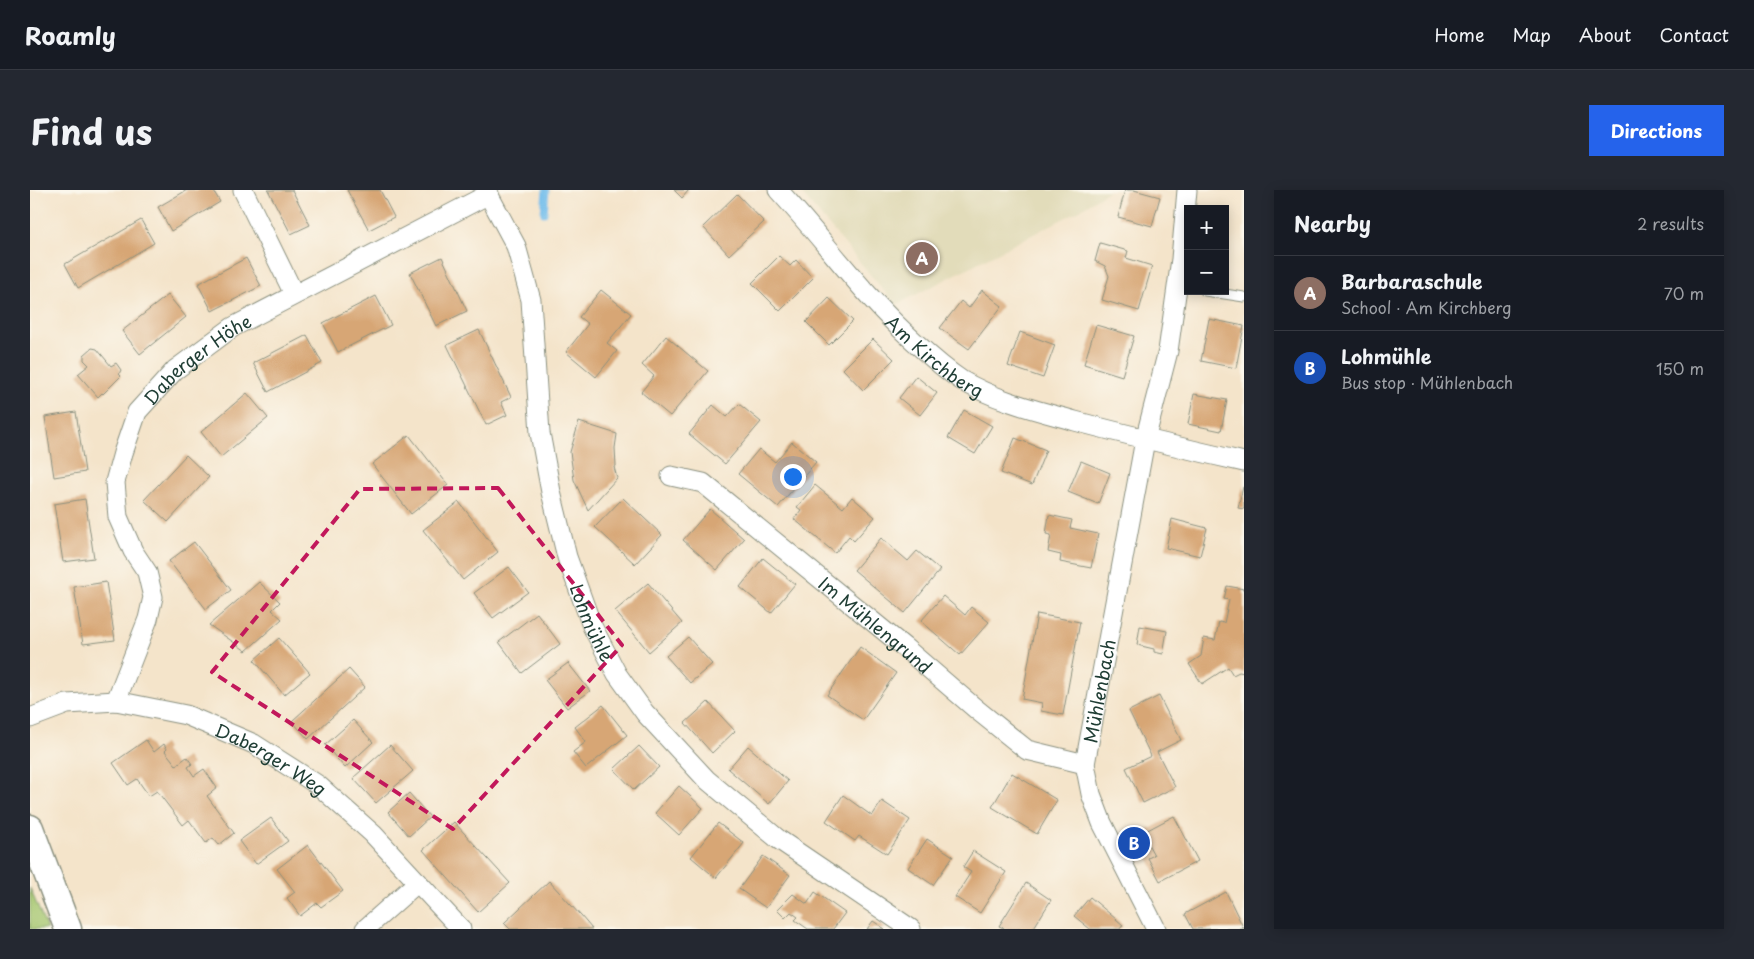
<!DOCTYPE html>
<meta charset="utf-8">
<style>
:root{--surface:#171b24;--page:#242831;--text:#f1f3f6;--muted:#9ea1a6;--line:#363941;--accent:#2563eb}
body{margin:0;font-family:"Playpen Sans",sans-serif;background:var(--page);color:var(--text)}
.controls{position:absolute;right:15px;top:15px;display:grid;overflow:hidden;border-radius:0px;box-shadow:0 2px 12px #0003}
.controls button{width:45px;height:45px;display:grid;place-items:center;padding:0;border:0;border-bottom:1px solid var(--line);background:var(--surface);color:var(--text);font:25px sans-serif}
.you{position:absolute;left:762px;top:286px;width:18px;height:18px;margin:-12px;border:4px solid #fff;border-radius:50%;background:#1a73e8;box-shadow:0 0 0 8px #1a73e833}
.badge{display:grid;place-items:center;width:32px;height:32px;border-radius:50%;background:var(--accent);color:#fff;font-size:16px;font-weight:700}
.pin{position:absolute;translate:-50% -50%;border:2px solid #fff;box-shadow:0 1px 5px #0006}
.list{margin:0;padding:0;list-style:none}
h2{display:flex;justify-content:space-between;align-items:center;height:65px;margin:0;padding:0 20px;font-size:21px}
h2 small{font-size:16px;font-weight:400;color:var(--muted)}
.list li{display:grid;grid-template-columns:32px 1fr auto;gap:15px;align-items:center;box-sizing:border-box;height:75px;padding:0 20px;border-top:1px solid var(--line)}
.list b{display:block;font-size:19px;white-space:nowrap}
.list p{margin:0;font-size:16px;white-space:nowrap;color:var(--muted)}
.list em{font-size:16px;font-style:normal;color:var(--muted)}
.map{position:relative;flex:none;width:1214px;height:739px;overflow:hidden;border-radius:0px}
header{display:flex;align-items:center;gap:30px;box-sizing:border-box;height:70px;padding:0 25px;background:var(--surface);border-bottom:1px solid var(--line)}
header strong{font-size:24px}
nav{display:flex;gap:28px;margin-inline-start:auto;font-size:18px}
.intro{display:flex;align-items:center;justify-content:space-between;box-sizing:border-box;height:120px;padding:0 30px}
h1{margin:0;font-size:35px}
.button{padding:12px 22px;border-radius:0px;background:var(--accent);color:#fff;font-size:18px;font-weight:700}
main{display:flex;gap:30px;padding:0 30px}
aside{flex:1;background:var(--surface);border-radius:0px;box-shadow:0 2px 12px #0003}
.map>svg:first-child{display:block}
.built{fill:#e2dcba}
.green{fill:#a5c66e;stroke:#628251}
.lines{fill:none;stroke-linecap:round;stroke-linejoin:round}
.stream{stroke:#72bdeb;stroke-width:7}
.building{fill:#d7a674}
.lane-casing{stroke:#8a907f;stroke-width:11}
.street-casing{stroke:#8a907f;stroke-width:21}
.secondary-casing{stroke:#8a907f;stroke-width:29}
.lane{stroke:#fff;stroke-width:9}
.street{stroke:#fff;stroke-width:19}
.secondary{stroke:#fff;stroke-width:26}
.marked{fill:none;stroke:#c2185b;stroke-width:4;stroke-dasharray:10 6;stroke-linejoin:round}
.labels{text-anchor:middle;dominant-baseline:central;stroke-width:4;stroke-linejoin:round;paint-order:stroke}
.street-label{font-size:18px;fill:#1f3d34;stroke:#fbf7ec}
</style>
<header>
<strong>Roamly</strong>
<nav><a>Home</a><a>Map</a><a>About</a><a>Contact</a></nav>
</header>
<div class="intro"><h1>Find us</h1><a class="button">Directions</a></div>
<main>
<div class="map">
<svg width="1214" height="739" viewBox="0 0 1214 739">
<rect width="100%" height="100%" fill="#fbf7ec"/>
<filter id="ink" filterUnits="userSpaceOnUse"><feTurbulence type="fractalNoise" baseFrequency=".02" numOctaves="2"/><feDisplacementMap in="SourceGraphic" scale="10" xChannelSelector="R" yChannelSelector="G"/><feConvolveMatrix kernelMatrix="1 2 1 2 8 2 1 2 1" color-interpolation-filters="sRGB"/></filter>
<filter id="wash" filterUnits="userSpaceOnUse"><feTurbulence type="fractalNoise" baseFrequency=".0096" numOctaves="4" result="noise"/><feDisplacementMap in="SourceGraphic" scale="20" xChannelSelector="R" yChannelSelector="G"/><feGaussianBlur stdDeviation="1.12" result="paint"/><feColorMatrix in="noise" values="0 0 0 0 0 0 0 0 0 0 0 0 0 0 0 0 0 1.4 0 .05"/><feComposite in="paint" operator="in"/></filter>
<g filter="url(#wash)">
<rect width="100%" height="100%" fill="#f4e4ca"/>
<polygon class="built" points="769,0 1079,0 1050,20 866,115"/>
<polygon class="green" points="0,698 17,739 0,739"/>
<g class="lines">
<polyline class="stream" points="514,23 516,0"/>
</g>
<g id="blocks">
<g class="building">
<polygon points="157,0 183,0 190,12 141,41 128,17"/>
<polygon points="238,0 262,0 280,35 261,44"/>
<polygon points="317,0 350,0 364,27 339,40"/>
<polygon points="644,0 659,0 652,8"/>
<polygon points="1095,0 1104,0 1130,7 1122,36 1088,27"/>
<polygon points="707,4 734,32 699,65 673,37"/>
<polygon points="111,30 124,53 48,98 35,74"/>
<polygon points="1070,53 1098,61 1096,68 1122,76 1109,121 1072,110 1079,86 1075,76 1065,71"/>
<polygon points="749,66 760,76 766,70 783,88 750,121 722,93"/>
<polygon points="412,67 437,121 406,136 380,83"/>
<polygon points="216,68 231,96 182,121 168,94"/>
<polygon points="571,100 601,124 577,153 587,161 566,187 536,162 558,134 549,127"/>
<polygon points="952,100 972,116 939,159 910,138 931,111 939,118"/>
<polygon points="138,105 156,127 110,164 92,141"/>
<polygon points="346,106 361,135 308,162 293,133"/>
<polygon points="799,108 823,131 799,155 776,132"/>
<polygon points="1179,129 1214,136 1206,178 1171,171"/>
<polygon points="1066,135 1104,146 1092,186 1054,174"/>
<polygon points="449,140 481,207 471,212 477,225 456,235 417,155"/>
<polygon points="990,142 1025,155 1013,188 978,176"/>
<polygon points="277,145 292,173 238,202 223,173"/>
<polygon points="636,146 678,181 640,226 611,202 624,186 612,175"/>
<polygon points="843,149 864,169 833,200 813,179"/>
<polygon points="62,158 67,159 81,176 86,173 91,180 89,184 91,186 73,204 72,203 68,207 48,184 59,175 54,170 54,165"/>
<polygon points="886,186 907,203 890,225 869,208"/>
<polygon points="217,203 238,228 191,267 171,242"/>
<polygon points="1164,204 1197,210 1191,241 1158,234"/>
<polygon points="709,214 731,232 695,274 659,244 683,215 697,227"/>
<polygon points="934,220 962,236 945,264 918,248"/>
<polygon points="46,222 55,282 24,287 15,227"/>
<polygon points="549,232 587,244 585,258 586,276 584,277 587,288 558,320 544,290 540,262"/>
<polygon points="379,245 418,295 381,324 342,274"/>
<polygon points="985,248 1016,260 1002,295 971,283"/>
<polygon points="762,252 786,272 748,317 708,284 729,259 745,272"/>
<polygon points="156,265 179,287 138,332 114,310"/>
<polygon points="1051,271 1080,283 1068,314 1038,302"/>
<polygon points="785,295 813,318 822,307 845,327 824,351 819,346 805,363 764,329 771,320 767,317"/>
<polygon points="1213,297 1214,297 1214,319 1208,318"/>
<polygon points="593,308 632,345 605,374 565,337"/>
<polygon points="55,309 64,368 33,372 24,314"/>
<polygon points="429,312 468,362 433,390 393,340"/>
<polygon points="680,319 714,349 687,380 653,350"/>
<polygon points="1019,325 1042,330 1040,338 1068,344 1061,378 1030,372 1031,365 1018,362 1021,345 1016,344"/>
<polygon points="1142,329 1177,338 1170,366 1136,358"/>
<polygon points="851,348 878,371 887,361 910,380 875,423 824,380"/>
<polygon points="164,352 201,400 176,419 139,371"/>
<polygon points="733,368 765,394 741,423 710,397"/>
<polygon points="479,377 498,402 463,428 444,403"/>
<polygon points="76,392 85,450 53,454 44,397"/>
<polygon points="229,392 250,412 242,420 252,429 216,461 179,435"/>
<polygon points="618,393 652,433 619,462 585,421"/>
<polygon points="1197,396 1214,399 1214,483 1209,482 1203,485 1198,477 1172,494 1159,474 1171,466 1174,448 1185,450 1189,432 1194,433 1199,410 1194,409"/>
<polygon points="913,406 935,425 941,417 959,432 930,465 891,431"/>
<polygon points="507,423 530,454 492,483 469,452"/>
<polygon points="1007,424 1050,432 1033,525 1011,521 1012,513 992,509"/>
<polygon points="1110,436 1137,441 1133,464 1124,462 1124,459 1107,455"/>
<polygon points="658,447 682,474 660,493 636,466"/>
<polygon points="249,448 280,483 254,505 224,470"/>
<polygon points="830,457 866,483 833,530 797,505"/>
<polygon points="538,473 560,501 537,518 515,490"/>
<polygon points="319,479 335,497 278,549 262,531"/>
<polygon points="1129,506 1151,550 1127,562 1145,597 1113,613 1096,578 1121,566 1099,521"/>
<polygon points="678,512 705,541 682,563 655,533"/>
<polygon points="573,515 597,545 556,578 543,562 556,552 545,537"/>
<polygon points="323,530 343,552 315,578 295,555"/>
<polygon points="116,550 124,562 134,554 137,559 135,561 146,575 157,567 162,574 158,577 164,586 174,579 187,598 177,606 204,643 189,655 183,648 176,653 159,630 153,635 127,601 119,606 107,589 98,595 83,573"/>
<polygon points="360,555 383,581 346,613 323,588"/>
<polygon points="609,556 629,577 604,600 584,579"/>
<polygon points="718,556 758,591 739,614 698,579"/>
<polygon points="982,583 1027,610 1007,644 962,617"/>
<polygon points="649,596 673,618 649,645 625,623"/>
<polygon points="379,603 400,627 379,646 358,622"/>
<polygon points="813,605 842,626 852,611 880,630 857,664 829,646 825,651 796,631"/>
<polygon points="1144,626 1168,671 1130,691 1118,668 1124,665 1112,643"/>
<polygon points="241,628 258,651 226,674 209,651"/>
<polygon points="424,632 480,693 448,722 393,660"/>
<polygon points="688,633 714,653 686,688 661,667"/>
<polygon points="897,649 923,666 903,695 878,678"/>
<polygon points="278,655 313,701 291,717 287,713 270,726 257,708 265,702 247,679"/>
<polygon points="943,661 976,682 950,723 925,707 941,682 933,677"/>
<polygon points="733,666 760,685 736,718 709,699"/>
<polygon points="519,691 551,726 562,739 480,739 474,733"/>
<polygon points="996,693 1021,710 1003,739 975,739 969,736"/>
<polygon points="785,702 815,723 803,739 778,739 765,730 768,727 761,722 755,728 747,720 763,704 777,714"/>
<polygon points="1196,702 1214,739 1163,739 1155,724"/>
<polygon points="1060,707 1093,735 1090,739 1060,739 1044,726"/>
<polygon points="843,731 855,739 837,739"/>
</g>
</g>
</g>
<g filter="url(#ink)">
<use href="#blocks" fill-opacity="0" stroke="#8a907f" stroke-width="1"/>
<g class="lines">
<g class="lane-casing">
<polyline id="lane" points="1175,101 1214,107"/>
</g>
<g class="street-casing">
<g id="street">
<polyline points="213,0 264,104"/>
<path id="s1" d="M456,0L486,56L501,110L510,243L521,302L537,367L562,436L587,484L615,523L676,589L748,649L881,739"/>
<path id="s2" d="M748,0C795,51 835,108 887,154C901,167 916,180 931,190C967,211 1006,220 1045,231C1101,246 1157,259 1214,272"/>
<path id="s3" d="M641,286L673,293L874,457L946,519L997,560L1055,574"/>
<path id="s4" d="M86,511L118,429L123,407L117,382L103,361L88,327L85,292L93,263L107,222L145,180L203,137L459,4"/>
<path id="s5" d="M0,528L37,514L86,511L156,525L224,554L288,595L343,644L431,739"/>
<polyline points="335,739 388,692"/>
<path id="s6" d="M1126,739L1072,633L1061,604L1055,574L1115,250L1138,161L1151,69L1157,0"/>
</g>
</g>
<g class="secondary-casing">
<polyline id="secondary" points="0,638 38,739"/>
</g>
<use href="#lane" class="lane"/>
<use href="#street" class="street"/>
<use href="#secondary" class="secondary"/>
</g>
</g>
<path class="marked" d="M468,298L592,455L423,639L182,482L330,299Z"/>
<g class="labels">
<g class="street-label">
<text stroke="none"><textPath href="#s2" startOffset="229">Am Kirchberg</textPath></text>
<text stroke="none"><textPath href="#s4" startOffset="388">Daberger Höhe</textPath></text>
<text stroke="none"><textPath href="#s1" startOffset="450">Lohmühle</textPath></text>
<text stroke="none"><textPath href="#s3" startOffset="256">Im Mühlengrund</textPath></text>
<text stroke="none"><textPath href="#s6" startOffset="255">Mühlenbach</textPath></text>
<text stroke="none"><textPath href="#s5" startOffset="256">Daberger Weg</textPath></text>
</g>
</g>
</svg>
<div class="controls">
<button>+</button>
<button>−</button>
</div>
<div class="you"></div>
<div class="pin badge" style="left:892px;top:68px;background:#8d6e63">A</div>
<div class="pin badge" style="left:1104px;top:653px;background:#1a4fb4">B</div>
</div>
<aside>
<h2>Nearby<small>2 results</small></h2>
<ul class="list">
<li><span class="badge" style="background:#8d6e63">A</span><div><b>Barbaraschule</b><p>School · Am Kirchberg</p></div><em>70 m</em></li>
<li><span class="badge" style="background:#1a4fb4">B</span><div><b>Lohmühle</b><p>Bus stop · Mühlenbach</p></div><em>150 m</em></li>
</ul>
</aside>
</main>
